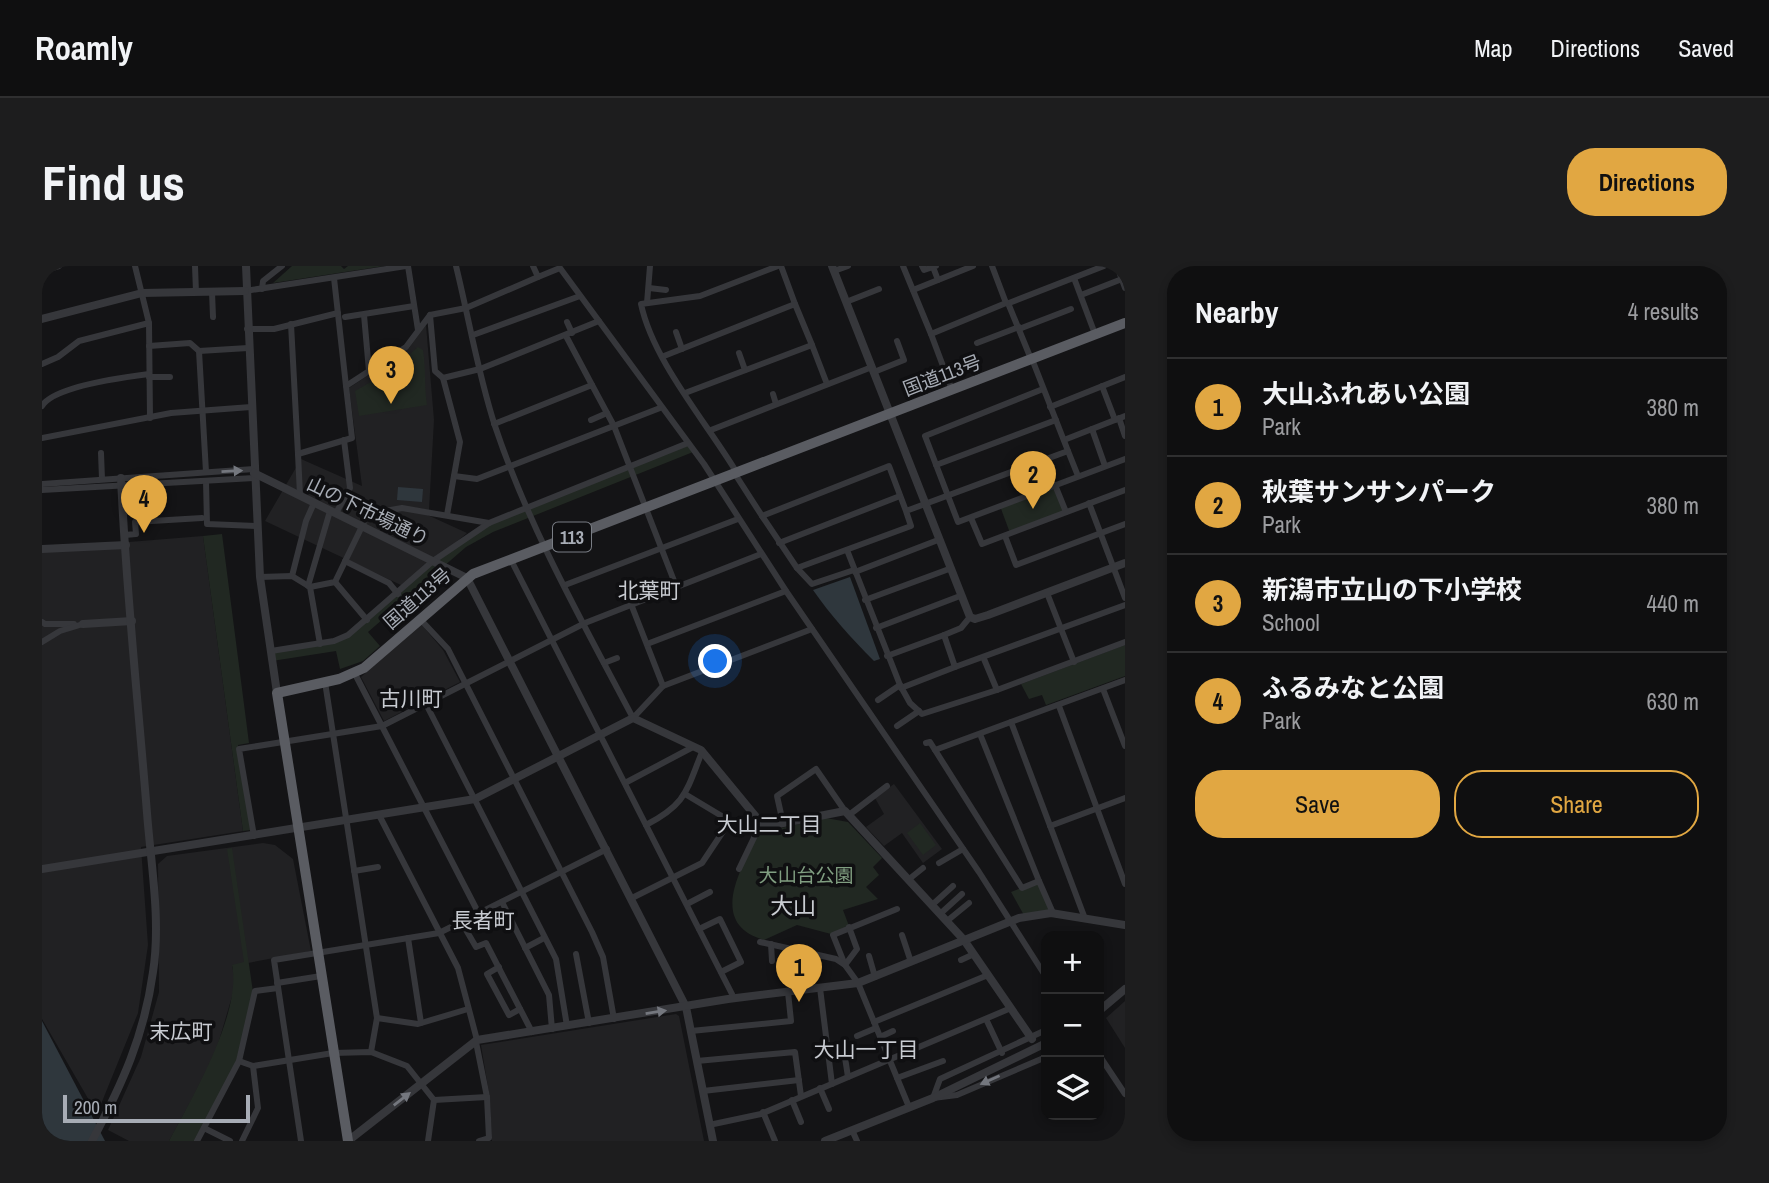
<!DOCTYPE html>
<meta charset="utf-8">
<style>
:root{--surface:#0f0f10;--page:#1d1d1e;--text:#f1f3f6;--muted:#9b9c9f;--line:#2f2f30;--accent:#e1a742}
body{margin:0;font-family:"Archivo Narrow","Noto Sans JP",sans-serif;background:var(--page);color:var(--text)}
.controls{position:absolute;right:21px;bottom:21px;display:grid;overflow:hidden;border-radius:14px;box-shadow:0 4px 10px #0003}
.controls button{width:63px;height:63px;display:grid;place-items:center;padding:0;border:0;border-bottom:2px solid var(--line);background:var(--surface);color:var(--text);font:35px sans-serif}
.scale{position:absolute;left:21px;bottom:18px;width:187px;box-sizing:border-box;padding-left:7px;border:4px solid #a7acb5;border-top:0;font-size:19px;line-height:24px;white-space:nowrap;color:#a7acb5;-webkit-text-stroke:5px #0f0f11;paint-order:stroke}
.you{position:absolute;left:674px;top:396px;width:24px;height:24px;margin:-18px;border:5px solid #fff;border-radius:50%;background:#1a73e8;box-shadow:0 0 0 10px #1a73e833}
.badge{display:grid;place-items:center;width:46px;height:46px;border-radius:50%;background:var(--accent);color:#111;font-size:23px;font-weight:700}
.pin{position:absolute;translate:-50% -58px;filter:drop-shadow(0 2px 4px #0008)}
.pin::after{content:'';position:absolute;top:37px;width:24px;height:21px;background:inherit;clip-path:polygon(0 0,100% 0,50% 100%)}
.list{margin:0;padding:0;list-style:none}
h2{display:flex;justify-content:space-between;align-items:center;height:91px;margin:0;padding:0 28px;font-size:30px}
h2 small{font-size:23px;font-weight:400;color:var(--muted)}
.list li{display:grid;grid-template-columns:46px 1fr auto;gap:21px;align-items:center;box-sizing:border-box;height:98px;padding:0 28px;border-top:2px solid var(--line)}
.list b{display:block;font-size:26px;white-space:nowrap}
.list p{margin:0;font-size:23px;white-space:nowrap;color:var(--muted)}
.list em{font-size:23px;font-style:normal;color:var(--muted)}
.actions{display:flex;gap:14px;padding:21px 28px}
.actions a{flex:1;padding:16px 0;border:2px solid var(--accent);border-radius:28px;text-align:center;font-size:24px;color:var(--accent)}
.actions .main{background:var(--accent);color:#111}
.icon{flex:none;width:38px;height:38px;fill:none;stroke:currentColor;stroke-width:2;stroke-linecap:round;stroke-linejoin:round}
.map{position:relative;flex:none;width:1083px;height:875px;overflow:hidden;border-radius:28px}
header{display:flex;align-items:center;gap:42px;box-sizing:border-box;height:98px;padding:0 35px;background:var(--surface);border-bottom:2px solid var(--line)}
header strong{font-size:33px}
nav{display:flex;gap:38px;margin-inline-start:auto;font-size:24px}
.intro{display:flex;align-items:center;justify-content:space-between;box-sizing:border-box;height:168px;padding:0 42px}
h1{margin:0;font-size:49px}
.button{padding:18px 32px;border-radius:28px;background:var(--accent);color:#111;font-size:24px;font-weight:700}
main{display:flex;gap:42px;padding:0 42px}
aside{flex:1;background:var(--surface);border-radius:28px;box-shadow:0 4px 10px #0003}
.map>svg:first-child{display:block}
.built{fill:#212123}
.green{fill:#212822}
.water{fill:#2f373d}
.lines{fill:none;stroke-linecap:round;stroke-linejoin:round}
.minor{stroke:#36373b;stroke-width:6}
.tertiary{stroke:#36373b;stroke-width:8}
.trunk{stroke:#5a5c62;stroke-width:10}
.oneway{fill:#74777e}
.labels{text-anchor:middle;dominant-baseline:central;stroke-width:7;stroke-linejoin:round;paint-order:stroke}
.shield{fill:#0f0f11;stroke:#797d84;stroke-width:2}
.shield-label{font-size:18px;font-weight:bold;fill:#a7acb5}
.street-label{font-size:19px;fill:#a7acb5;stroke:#0f0f11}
.park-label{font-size:19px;fill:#809e81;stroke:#0f0f11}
.neighbourhood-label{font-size:21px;fill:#c8cbd1;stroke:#0f0f11}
.quarter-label{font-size:23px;fill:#c8cbd1;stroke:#0f0f11}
</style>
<header>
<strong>Roamly</strong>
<nav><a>Map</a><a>Directions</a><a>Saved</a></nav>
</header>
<div class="intro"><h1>Find us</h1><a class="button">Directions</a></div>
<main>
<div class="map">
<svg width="1083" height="875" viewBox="0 0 1083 875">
<rect width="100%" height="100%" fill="#141416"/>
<g class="built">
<polygon points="384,59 392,154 387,244 368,241 425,267 361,320 223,255 259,193 320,220 307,122 367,82"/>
<polygon points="161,270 201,565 99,581 106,679 96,747 55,848 0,753 0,283"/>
<polygon points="379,358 401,384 418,416 342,455 319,411"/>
<polygon points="852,518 900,583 881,597 860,567 842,580 824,561 842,548 833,532"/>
<polygon points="221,577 233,579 251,593 269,685 190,700 194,717 171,795 127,875 87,875 66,864 99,791 117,726 116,598 125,590"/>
<polygon points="1083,735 1083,782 1064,752"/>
<polygon points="634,748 637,750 662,875 450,875 448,833 439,779"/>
</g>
<g class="green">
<polygon points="250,0 299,0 302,3 306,0 342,0 231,17"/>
<path d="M376,81L381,84C384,102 382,119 385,139L317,150L313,125L348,105Z"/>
<polygon points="646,177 651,186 451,266 424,281 326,366 338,380 321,395 298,403 294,385 230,395 229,385 278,378 306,369 391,295 447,257"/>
<polygon points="1013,219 1024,246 968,267 958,240"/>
<polygon points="180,268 207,477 196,479 209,564 201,565 161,270"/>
<polygon points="1083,379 1083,410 1004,439 1000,429 987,433 979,418"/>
<path d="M784,552L806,556L840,592L831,601L837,609L824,621L836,633L801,644L807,660L789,668L755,659L722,674C666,658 698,604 715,571L718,567Z"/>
<polygon points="878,557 894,579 881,589 865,567"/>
<path d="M190,582L211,726L194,797L152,875H127C150,832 200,747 190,699L202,696L185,583Z"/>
<polygon points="997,615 1011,647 983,651 969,626"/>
</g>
<g class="water">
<polygon points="356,221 381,223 380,236 355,234"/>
<path d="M808,311L838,393L832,395C810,373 789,350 771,324Z"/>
<polygon points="0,755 63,875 9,875 0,858"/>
</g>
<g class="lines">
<g class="minor">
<polyline points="93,0 107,57 108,152"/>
<polyline points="153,0 154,26"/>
<polyline points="366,0 376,64"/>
<path d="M414,0C427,53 436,108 453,160C487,262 541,357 591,452L621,420L770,363"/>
<polyline points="491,0 496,11 518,2 662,198 744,325 937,606 1004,711"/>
<polyline points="739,0 753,38"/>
<polyline points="861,0 889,68"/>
<polyline points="880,0 882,4 891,1"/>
<polyline points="1075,0 1083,22"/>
<polyline points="0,5 17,0"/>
<polyline points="792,5 806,0"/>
<polyline points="292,12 304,120"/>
<polyline points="1032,12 1053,68"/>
<polyline points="896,14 931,0"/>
<polyline points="607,22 624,24"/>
<polyline points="220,23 221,15 240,0"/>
<polyline points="871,24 896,14 891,1 894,0"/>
<polyline points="203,25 364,0"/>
<polyline points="170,26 171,51"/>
<polyline points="1039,29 1080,13"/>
<polyline points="804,36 837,23"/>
<polyline points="605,37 608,0"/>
<polyline points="966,37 989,93"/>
<polyline points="967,37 1062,0"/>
<polyline points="322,49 327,105"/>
<polyline points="388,49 424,42 496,11"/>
<polyline points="303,51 372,40"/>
<polyline points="525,56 530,67"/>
<polyline points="249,58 256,188"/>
<polyline points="205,63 232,63 296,47"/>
<polyline points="977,63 1029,43"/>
<polyline points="634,66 640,83"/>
<polyline points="431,69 538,30"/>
<polyline points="524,70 550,119"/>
<polyline points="935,77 977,61"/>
<polyline points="770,79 785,118"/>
<polyline points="107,80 148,77 157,85 206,82"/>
<polyline points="157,85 164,206"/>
<polyline points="697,87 703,104"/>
<polyline points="622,90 753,38 770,79 643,127"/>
<polyline points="0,98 16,91 37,75 107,57"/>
<polyline points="832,106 862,94 855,75"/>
<polyline points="107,111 128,111"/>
<polyline points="401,112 438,103 557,55"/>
<polyline points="1060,120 1073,154"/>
<polyline points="1001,123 883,170 916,256 1083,193"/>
<polyline points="910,124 889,68 964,37 950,0"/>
<polyline points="731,128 734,138"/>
<path d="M0,140C12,120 83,111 107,108"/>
<polyline points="1008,141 1083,111"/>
<polyline points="1077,152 1083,170"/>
<polyline points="549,154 565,147"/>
<polyline points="452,158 550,119 572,160 634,320"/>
<polyline points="1050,163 1063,200"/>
<polyline points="669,164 830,101"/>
<polyline points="0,172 129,147 209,141"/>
<polyline points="1022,174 1083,150"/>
<polyline points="1026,185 1036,210"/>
<polyline points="59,187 60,213"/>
<polyline points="894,199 1014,154"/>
<path d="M695,207C665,157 611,95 599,38L658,30L736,0"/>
<polyline points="693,208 720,250"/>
<polyline points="412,210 435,213 618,142"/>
<polyline points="164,215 165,258 216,260"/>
<polyline points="0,218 212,203"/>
<polyline points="1013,219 1024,246"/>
<polyline points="0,224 212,212"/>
<polyline points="258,229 256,188 310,172 304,120 364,81 388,49 393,105 401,112 418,176 405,249"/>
<polyline points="1047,237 1083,332"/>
<polyline points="864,245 869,260 755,302 720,250 847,200 864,245 1026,185 990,93"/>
<polyline points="294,247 308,222 302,174"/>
<polyline points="929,252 940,278 1083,224"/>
<polyline points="83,269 94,268 93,256 160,252"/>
<polyline points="963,270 974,299 1083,258"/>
<polyline points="737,277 858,230"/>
<polyline points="805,284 858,419 868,437 880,448 955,424 1083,376"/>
<polyline points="469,294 692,732"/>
<polyline points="303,295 347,317 356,328"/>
<polyline points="755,302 770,318 812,304"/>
<polyline points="813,306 896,274"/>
<polyline points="250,310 264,255 272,237"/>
<polyline points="218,311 250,310 268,321 293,316 326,248 360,242 447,257"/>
<polyline points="293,316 325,354"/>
<polyline points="523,319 696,253"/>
<polyline points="266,320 288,245"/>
<polyline points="268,321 278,378"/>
<polyline points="1005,327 1032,396"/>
<polyline points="823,334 907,303"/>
<polyline points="589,338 621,420"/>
<polyline points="928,351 919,362 902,369 913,401 1083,339"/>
<polyline points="378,353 406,383 550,666 561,691 572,753"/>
<polyline points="0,356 3,358 32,358"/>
<polyline points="834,362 918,330"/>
<polyline points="0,376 18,365 41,358"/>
<polyline points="605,378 744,325"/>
<polyline points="229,385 292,375 306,369 391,295 447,257 646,177"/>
<polyline points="845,390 902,369"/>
<polyline points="942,393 955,424"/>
<polyline points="562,397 575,392"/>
<polyline points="313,408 437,648"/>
<polyline points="283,416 335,752 329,786"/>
<polyline points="859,422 913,401"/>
<polyline points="1061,423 1083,480"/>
<polyline points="836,434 858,419"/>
<polyline points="384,438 514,693 525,760"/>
<polyline points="1017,440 1083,618"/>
<polyline points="969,456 1042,650"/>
<polyline points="855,460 877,445"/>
<polyline points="938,468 997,615"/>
<polyline points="884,477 888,476 893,484"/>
<polyline points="583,517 651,481"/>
<polyline points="337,549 416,702 435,774"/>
<polyline points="807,549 845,520"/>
<polyline points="741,557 735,530 774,503 803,545"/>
<path d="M604,559C644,538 644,526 660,486"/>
<polyline points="1008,560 1083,532"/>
<polyline points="212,570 197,483 340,460 543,357 719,288"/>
<polyline points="897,597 921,583"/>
<polyline points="697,603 719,557"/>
<polyline points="312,605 336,601"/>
<polyline points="866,614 881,602"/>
<polyline points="590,632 660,597 688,555 643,528"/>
<polyline points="460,636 507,729 510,763"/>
<polyline points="645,638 668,626"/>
<polyline points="890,639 911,620"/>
<polyline points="855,643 791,669 803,699 816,717 867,841"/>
<polyline points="1011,647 997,615 980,622 893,484 1083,414"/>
<polyline points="898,648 920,628"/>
<polyline points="905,655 927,637"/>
<polyline points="420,657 434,681 444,677 490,766"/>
<polyline points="657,663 678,653 699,696 679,706"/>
<polyline points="860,669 869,696"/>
<polyline points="366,672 379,757"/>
<polyline points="718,676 794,693 803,699 815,683 807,661"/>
<polyline points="729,678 730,695"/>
<polyline points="483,682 502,672"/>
<polyline points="754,684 759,724"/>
<polyline points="534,688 547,757"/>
<polyline points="827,690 833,711"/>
<polyline points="919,694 932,688"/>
<polyline points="457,701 445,708 467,749 478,743"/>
<polyline points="235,717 279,710"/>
<polyline points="778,722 790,818"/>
<polyline points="335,752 376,758 426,743"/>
<polyline points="944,753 960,787"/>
<polyline points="832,756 946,709"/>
<polyline points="1004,764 898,813 891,832 915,829 1004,791"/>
<polyline points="649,765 749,755 746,726"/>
<polyline points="815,770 834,762"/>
<polyline points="838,771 851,765"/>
<polyline points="434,776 445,831 447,872 437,875"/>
<polyline points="802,785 806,811"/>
<polyline points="1057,789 1083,828"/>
<polyline points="197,795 211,800 291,787 329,786 365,800 392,834 386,875"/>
<polyline points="655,795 753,786 759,830"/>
<polyline points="855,812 901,795"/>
<polyline points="778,822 787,843"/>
<polyline points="661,825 757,814"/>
<polyline points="392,834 445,831"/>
<polyline points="750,834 759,856"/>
<polyline points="721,846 733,875"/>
<polyline points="667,859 719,848 969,742"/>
<polyline points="162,862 188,875"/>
<polyline points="810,864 815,875"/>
<polyline points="155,875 197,795 213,725 236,722"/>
<polyline points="200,875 216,842 211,800"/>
<polyline points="259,875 232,694 397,667 565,583"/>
</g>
<g class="tertiary">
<polyline points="204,0 218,311 235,427"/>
<polyline points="790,0 928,351 933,353 946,349 1083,297"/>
<polyline points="0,53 100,27 203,25"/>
<polyline points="212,207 425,312 644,741 671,875"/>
<polyline points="0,283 84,279"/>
<polyline points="41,358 90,355"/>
<polyline points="0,603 433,533 591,452 659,484 719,557 731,559 803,545 922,674 990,773"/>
<polyline points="1057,745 1083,723"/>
<path d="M50,875C80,818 102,771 111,706C119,655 109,599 105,547C96,435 84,324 79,212"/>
<polyline points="306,875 435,774 686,733 816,717 977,652 1009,647 1083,659"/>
<polyline points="783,875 891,832 1004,777"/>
</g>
<polyline class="trunk" points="306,875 235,427 297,413 322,402 431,308 1083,57"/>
</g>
<defs><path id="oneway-solid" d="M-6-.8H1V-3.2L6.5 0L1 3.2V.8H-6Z" transform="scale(1.75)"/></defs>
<g class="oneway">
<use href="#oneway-solid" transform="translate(190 205) rotate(-3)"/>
<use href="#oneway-solid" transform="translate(614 746) rotate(-9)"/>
<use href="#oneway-solid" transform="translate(948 814) rotate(156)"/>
<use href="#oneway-solid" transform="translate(360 833) rotate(-38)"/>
</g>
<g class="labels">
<rect class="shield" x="511" y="256.5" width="38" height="29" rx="5"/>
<g class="shield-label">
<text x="530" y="271">113</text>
</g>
<g class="street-label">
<text transform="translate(900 109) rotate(-21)">国道113号</text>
<text transform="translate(326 245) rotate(26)">山の下市場通り</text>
<text transform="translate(375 332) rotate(-41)">国道113号</text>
</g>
<g class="park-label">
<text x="764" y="609">大山台公園</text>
</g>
<g class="neighbourhood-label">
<text x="607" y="324">北葉町</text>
<text x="369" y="432">古川町</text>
<text x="727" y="558">大山二丁目</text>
<text x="441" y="654">長者町</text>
<text x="139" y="765">末広町</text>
<text x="824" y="783">大山一丁目</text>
</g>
<g class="quarter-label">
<text x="751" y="639">大山</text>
</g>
</g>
</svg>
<div class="controls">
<button>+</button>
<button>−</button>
<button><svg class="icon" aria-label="layers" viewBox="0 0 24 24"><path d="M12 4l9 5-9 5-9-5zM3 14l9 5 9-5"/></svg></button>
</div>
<div class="scale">200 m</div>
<div class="you"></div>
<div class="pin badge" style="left:757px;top:736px">1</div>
<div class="pin badge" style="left:991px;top:243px">2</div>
<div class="pin badge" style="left:349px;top:138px">3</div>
<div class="pin badge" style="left:102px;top:267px">4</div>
</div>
<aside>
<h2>Nearby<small>4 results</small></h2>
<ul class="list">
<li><span class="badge">1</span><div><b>大山ふれあい公園</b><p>Park</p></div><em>380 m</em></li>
<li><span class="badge">2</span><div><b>秋葉サンサンパーク</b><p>Park</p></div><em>380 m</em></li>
<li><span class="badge">3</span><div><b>新潟市立山の下小学校</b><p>School</p></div><em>440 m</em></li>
<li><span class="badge">4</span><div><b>ふるみなと公園</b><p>Park</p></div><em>630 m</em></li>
</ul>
<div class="actions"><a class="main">Save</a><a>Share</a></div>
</aside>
</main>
